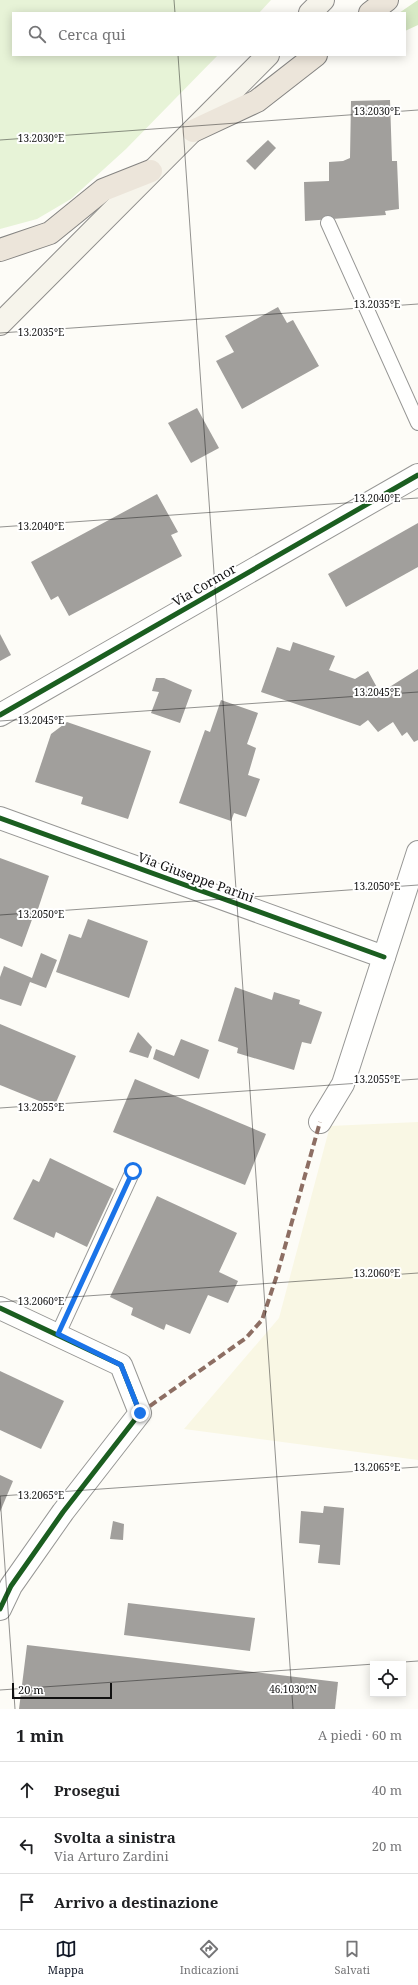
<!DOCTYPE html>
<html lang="it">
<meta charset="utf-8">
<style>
:root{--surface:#fff;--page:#f2f2f2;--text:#202124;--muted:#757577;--line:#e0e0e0;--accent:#111827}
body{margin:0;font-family:"Noto Serif",serif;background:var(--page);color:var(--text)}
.controls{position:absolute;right:12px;bottom:12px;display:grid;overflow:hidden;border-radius:0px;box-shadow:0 2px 10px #0003}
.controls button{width:36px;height:36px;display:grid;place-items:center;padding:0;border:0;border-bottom:1px solid var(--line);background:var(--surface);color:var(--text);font:20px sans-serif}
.scale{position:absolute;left:12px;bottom:10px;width:100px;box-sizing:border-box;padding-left:4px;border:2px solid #111;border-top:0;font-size:11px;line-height:14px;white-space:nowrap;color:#111;-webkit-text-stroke:3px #fff;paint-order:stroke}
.stop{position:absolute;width:12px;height:12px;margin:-9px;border:3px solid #1a73e8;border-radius:50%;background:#fff}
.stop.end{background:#1a73e8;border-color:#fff;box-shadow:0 1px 4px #0008}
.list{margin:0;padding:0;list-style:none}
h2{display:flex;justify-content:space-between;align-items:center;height:52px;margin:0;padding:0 16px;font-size:17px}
h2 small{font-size:13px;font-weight:400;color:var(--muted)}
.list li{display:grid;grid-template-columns:26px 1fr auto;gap:12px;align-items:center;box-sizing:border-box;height:56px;padding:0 16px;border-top:1px solid var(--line)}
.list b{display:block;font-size:15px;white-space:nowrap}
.list p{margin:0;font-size:13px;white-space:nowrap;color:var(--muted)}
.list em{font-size:13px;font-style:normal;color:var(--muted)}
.icon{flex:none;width:22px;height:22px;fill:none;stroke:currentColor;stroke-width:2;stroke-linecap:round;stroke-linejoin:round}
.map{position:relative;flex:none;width:418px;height:1709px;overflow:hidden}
.search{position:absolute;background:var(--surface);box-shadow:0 2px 10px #0003;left:12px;right:12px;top:12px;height:44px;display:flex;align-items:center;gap:10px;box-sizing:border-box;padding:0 14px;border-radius:0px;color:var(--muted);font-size:15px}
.sheet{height:220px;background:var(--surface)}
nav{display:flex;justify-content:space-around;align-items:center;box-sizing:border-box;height:56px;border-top:1px solid var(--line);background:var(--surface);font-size:11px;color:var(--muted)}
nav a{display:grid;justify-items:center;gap:2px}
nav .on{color:var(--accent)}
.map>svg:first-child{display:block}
.farmland{fill:#f9f7e4}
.green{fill:#e7f3d7}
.forest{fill:#d8eac5}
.building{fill:#a19f9c}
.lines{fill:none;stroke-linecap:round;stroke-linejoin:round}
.service-casing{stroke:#979795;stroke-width:16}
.minor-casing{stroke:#979795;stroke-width:24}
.secondary-casing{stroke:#8e8d8b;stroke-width:24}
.trunk-casing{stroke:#858482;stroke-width:24}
.service{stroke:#fffffe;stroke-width:14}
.minor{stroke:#fffffe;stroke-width:22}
.secondary{stroke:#f6f4eb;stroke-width:22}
.trunk{stroke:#ece5da;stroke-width:22}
.quiet{stroke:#8d6e63;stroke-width:4;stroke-dasharray:8 4;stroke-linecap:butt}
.cycleway-casing{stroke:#fff;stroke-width:8}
.cycleway{stroke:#1b5e20;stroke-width:5}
.route{stroke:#1a73e8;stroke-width:5}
.ticks{fill:none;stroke:#111;stroke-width:1;stroke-opacity:0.45}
.labels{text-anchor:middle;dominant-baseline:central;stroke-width:4;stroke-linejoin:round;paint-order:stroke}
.street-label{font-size:13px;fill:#111;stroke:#fff}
.ticks-label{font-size:10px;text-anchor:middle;fill:#111;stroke:#fff;stroke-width:4;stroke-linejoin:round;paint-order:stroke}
</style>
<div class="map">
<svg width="418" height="1709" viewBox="0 0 418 1709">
<rect width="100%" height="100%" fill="#fdfcf7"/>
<polygon class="farmland" points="418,1122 418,1460 184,1429 279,1318 330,1126"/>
<polygon class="green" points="0,0 271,0 259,13 13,13 13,55 218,55 126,149 71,199 37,219 0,229"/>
<polygon class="forest" points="418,0 418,25 405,31 405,13 399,13"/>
<g class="building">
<polygon points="390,100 392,161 397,161 399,209 385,211 386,215 305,221 304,182 329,181 329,162 343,161 350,158 351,101"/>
<polygon points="268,140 276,148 255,170 246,161"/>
<polygon points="278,307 287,323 293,320 319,366 242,409 216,361 234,352 225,336"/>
<polygon points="197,408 219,448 191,463 168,423"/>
<polygon points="157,494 178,532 171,535 182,556 69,616 58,596 51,600 31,562"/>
<polygon points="418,523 418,567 346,607 328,574"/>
<polygon points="0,634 11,655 0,661"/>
<polygon points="293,642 335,656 329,670 355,679 368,671 380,693 418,669 418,740 414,742 407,732 402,736 393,722 378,732 368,720 360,726 261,692 277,647 290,651"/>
<polygon points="156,678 164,678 192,690 180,723 151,713 159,692 152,691"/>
<polygon points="221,700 258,713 247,744 256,748 248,775 260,779 246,817 234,813 231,821 179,803 205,730 210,732"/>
<polygon points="67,722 151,751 128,819 81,804 83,797 35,782 51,734"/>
<polygon points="0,858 49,876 36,915 34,914 22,947 0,938"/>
<polygon points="88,919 148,941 129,998 56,972 69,934 81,938"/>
<polygon points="41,953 57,960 46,988 30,982 21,1006 0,999 0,977 4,966 32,978"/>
<polygon points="235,987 272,1000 274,992 300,1000 299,1004 322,1012 311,1044 302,1042 294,1070 237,1053 238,1048 218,1041"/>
<polygon points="0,1024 76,1056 54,1107 0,1085"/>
<polygon points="138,1032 152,1047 148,1058 129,1052"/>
<polygon points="181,1039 209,1050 199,1079 153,1059 156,1049 174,1056"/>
<polygon points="135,1079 266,1134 245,1185 113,1132"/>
<polygon points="50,1158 114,1189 87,1247 56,1232 54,1238 13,1219 33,1179 39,1182"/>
<polygon points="157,1196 237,1233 219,1272 238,1281 228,1303 208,1295 190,1334 166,1324 164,1330 131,1315 133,1308 110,1297"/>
<polygon points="0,1371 64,1401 41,1449 0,1430"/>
<polygon points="0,1475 13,1481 0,1512"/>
<polygon points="324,1506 344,1508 340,1565 318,1563 320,1545 299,1543 301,1511 323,1513"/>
<polygon points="113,1521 124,1524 123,1540 110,1539"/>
<polygon points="128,1603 255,1618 250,1651 124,1635"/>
<polygon points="27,1645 338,1682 335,1709 19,1709"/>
</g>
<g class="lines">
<g class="service-casing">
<g id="service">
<polyline points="328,223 418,423"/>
<polyline points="58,1334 133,1171"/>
</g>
</g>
<g class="minor-casing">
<g id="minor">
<polyline points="0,715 418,475"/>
<polyline points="0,818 384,957"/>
<polyline points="320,1122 343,1084 418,852"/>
<polyline points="0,1308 121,1365 140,1413 63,1512 11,1586 0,1609"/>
</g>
</g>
<g class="secondary-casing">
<g id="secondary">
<polyline points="310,13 323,0"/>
<polyline points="0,324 268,55"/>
</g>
</g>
<g class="trunk-casing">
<g id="trunk">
<polyline points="370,13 387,0"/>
<polyline points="193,131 257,101 316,55"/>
<polyline points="0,250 50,233 103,190 151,171"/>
</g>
</g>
<use href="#service" class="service"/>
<use href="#minor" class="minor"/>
<use href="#secondary" class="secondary"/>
<use href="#trunk" class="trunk"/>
<polyline class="quiet" points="140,1413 246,1338 262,1320 277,1275 320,1122"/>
<g class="cycleway-casing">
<g id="cycleway">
<polyline points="0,715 418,475"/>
<polyline points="0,818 384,957"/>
<polyline points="0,1308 121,1365 140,1413 63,1512 11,1586 0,1609"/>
</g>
</g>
<use href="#cycleway" class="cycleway"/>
</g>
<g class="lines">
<polyline class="route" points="133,1171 58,1334 121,1365 140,1413"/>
</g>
<path class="ticks" d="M174,0L175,13M178,55L293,1709M0,140L418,110M0,333L418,304M0,527L418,498M0,721L418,692M0,915L418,885M0,1108L418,1079M0,1302L418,1273M0,1496L418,1467M0,1496L15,1709M0,1690L418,1661"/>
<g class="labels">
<g class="street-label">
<text transform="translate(204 585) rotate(-30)">Via Cormor</text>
<text transform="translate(196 877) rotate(20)">Via Giuseppe Parini</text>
</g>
</g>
<g class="ticks-label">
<text x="377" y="115">13.2030°E</text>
<text x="41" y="142">13.2030°E</text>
<text x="377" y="308">13.2035°E</text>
<text x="41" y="336">13.2035°E</text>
<text x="377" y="502">13.2040°E</text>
<text x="41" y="530">13.2040°E</text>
<text x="377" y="696">13.2045°E</text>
<text x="41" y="724">13.2045°E</text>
<text x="377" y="890">13.2050°E</text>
<text x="41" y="918">13.2050°E</text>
<text x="377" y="1083">13.2055°E</text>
<text x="41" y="1111">13.2055°E</text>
<text x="377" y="1277">13.2060°E</text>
<text x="41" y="1305">13.2060°E</text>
<text x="377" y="1471">13.2065°E</text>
<text x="41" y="1499">13.2065°E</text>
<text x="293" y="1693">46.1030°N</text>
</g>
</svg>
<div class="controls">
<button><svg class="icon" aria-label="locate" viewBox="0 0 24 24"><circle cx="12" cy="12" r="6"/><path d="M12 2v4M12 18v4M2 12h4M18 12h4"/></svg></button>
</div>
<div class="scale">20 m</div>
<div class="stop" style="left:133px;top:1171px"></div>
<div class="stop end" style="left:140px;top:1413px"></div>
<div class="search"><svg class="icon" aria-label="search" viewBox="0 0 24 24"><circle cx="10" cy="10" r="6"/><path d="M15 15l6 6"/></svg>Cerca qui</div>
</div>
<section class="sheet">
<h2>1 min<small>A piedi · 60 m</small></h2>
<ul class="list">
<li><svg class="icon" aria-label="ahead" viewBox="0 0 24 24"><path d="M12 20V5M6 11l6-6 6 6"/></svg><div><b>Prosegui</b></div><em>40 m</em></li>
<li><svg class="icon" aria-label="left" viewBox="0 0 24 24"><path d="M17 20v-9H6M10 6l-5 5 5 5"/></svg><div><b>Svolta a sinistra</b><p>Via Arturo Zardini</p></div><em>20 m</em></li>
<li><svg class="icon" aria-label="arrive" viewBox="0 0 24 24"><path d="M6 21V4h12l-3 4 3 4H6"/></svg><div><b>Arrivo a destinazione</b></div></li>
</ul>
</section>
<nav>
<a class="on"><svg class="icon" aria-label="map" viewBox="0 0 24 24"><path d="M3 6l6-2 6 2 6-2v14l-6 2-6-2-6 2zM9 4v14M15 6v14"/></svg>Mappa</a>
<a><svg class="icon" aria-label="directions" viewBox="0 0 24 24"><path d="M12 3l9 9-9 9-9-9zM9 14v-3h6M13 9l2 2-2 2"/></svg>Indicazioni</a>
<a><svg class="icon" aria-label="saved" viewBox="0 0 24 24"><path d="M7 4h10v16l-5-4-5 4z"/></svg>Salvati</a>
</nav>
